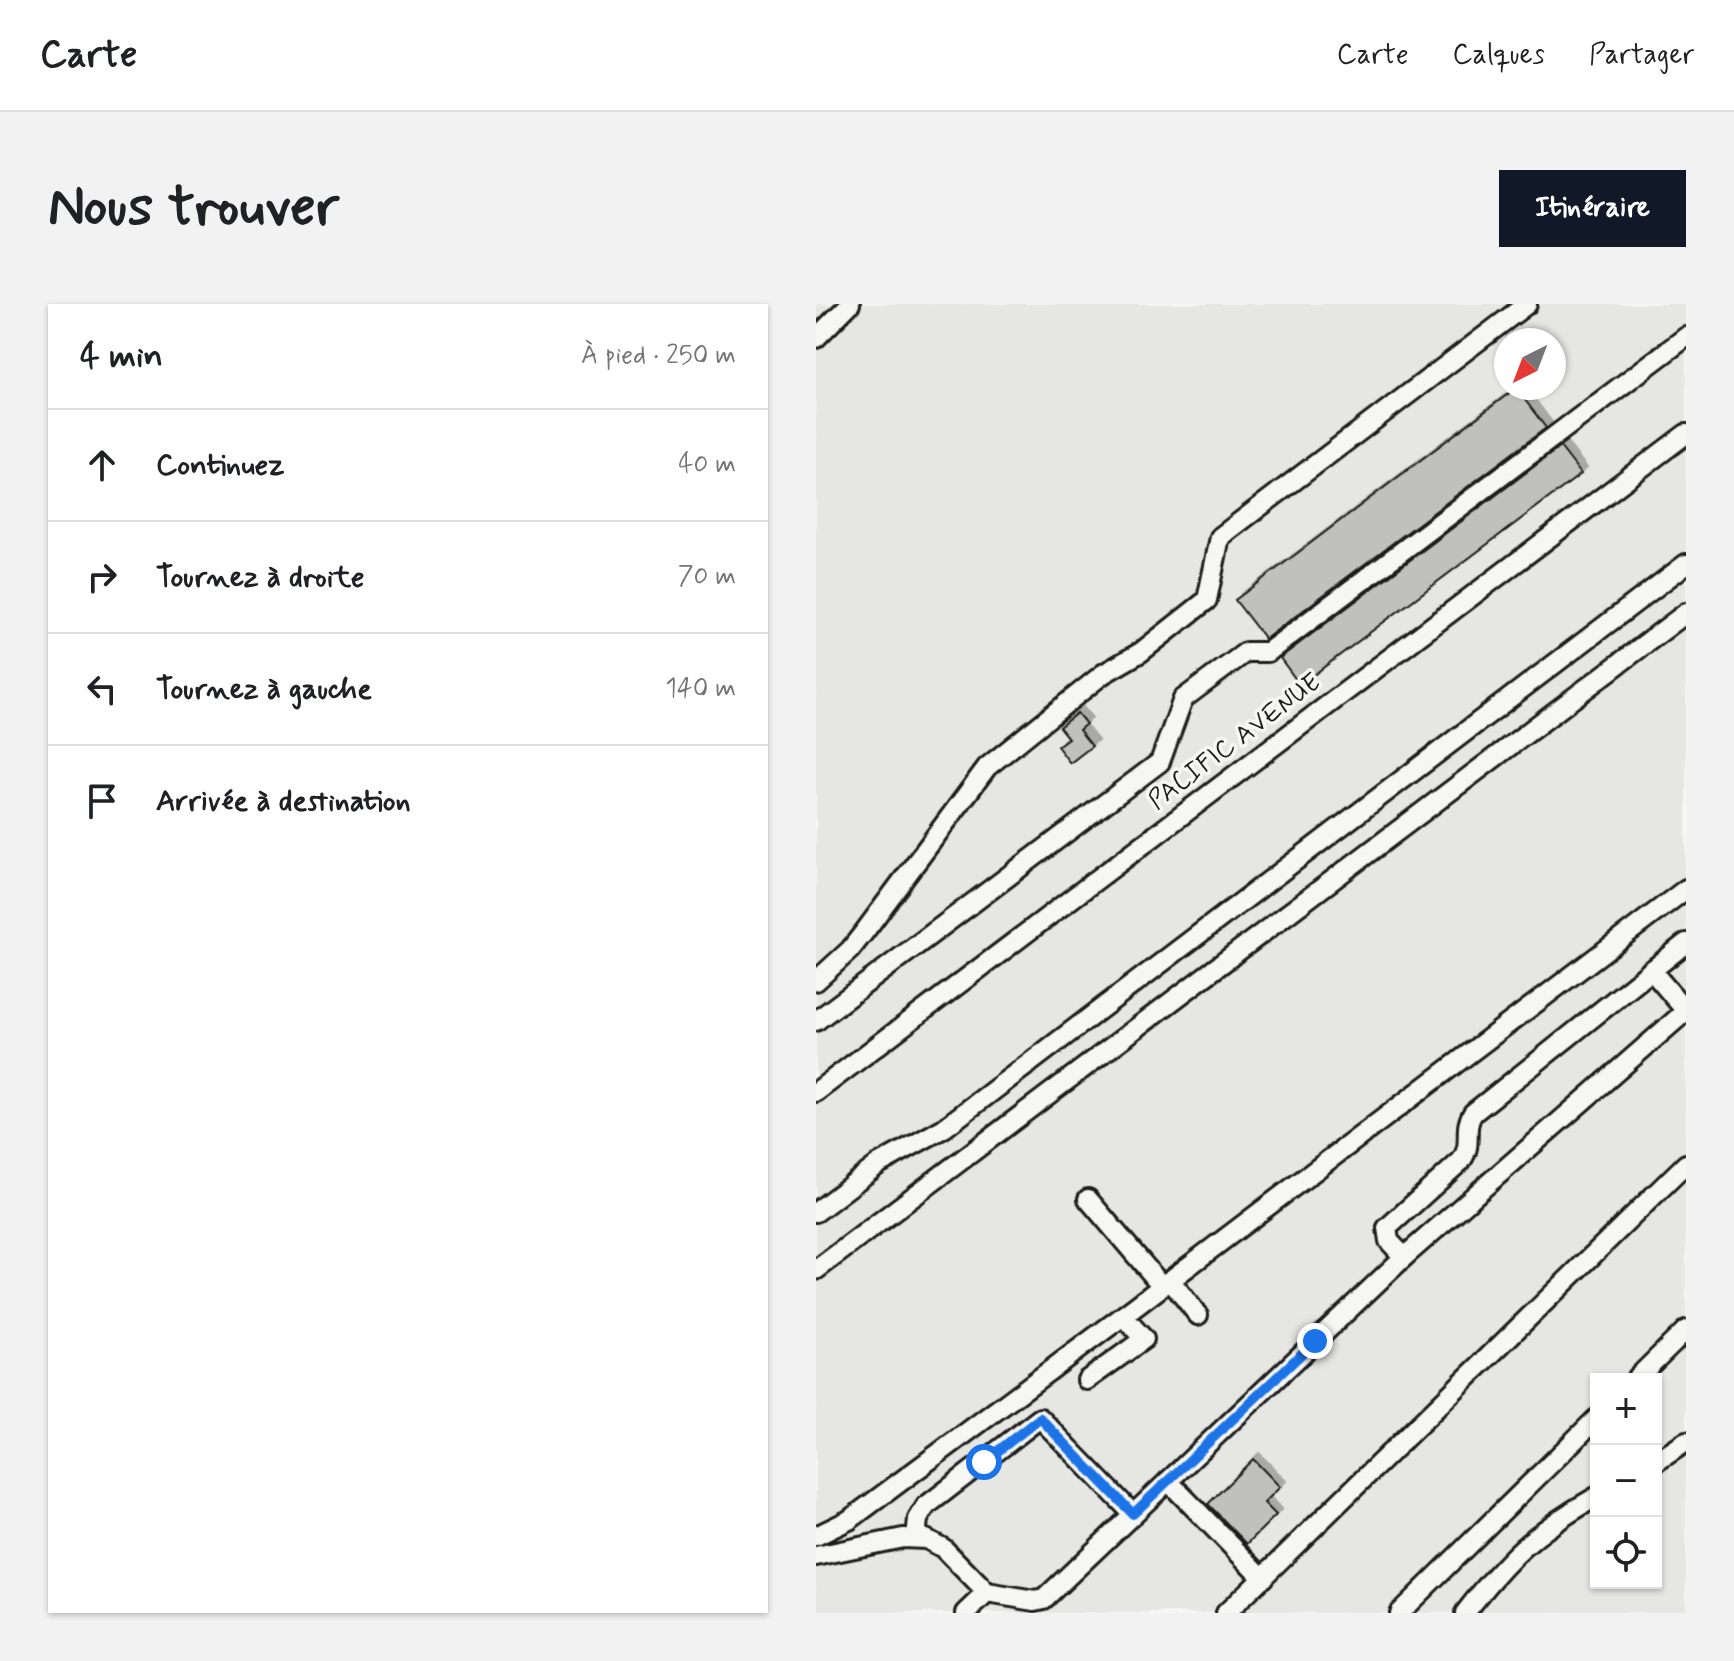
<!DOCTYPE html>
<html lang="fr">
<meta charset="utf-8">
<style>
:root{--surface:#fff;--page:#f2f2f2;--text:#202124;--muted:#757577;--line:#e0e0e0;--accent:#111827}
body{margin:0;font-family:Mynerve,sans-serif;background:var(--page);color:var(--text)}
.controls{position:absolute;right:24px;bottom:24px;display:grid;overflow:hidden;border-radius:0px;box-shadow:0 2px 6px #0004}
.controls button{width:72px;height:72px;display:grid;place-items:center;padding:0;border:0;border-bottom:2px solid var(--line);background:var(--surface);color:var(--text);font:40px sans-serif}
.compass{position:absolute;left:678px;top:24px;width:72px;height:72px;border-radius:50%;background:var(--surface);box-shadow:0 2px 6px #0004;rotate:222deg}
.stop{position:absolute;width:24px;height:24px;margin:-18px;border:6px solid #1a73e8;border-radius:50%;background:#fff}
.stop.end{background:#1a73e8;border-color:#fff;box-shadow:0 2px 8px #0008}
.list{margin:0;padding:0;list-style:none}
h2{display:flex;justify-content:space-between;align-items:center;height:104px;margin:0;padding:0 32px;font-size:34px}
h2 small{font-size:26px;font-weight:400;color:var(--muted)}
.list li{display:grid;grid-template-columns:52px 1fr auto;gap:24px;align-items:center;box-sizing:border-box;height:112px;padding:0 32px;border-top:2px solid var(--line)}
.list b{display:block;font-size:30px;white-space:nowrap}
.list em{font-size:26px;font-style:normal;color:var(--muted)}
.icon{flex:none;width:44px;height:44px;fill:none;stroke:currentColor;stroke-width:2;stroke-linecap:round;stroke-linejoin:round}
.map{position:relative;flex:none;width:870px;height:1309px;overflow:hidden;border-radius:0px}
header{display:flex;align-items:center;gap:48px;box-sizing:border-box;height:112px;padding:0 40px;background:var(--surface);border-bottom:2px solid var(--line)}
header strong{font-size:38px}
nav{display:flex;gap:44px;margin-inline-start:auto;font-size:28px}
.intro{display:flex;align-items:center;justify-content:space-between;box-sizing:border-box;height:192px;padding:0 48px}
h1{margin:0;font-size:56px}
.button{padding:20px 36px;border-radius:0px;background:var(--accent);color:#fff;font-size:28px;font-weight:700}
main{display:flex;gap:48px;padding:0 48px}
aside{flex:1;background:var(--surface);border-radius:0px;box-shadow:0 2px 6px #0004}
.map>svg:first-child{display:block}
.built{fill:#e6e6e2;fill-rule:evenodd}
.building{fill:#c0c0bd;stroke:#1c1c1c;stroke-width:2;filter:url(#shadow)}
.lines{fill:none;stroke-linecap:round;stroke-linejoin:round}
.minor-casing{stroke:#1c1c1c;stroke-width:24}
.minor{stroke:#f6f6f2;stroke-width:18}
.route{stroke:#1a73e8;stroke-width:10}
.labels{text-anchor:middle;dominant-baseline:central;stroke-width:7;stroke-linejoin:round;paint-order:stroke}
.street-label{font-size:26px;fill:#1c1c1c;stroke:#f6f6f2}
</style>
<header>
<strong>Carte</strong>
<nav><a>Carte</a><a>Calques</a><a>Partager</a></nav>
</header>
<div class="intro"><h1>Nous trouver</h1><a class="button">Itinéraire</a></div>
<main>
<aside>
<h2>4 min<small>À pied · 250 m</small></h2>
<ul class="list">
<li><svg class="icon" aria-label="ahead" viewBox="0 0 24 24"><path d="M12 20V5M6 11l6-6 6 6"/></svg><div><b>Continuez</b></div><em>40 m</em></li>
<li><svg class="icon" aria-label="right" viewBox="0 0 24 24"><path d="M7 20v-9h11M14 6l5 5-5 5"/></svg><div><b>Tournez à droite</b></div><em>70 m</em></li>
<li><svg class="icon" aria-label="left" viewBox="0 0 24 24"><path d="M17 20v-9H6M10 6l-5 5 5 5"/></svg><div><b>Tournez à gauche</b></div><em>140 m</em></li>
<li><svg class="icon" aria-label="arrive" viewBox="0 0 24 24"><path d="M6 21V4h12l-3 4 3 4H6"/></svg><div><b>Arrivée à destination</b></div></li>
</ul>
</aside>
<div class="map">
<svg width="870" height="1309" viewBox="0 0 870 1309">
<defs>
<filter id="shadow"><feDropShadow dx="6" dy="-6" stdDeviation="0" flood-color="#0004"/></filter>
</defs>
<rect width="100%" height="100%" fill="#f6f6f2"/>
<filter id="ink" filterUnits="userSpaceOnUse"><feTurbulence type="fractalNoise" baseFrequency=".0125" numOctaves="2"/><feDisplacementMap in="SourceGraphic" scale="16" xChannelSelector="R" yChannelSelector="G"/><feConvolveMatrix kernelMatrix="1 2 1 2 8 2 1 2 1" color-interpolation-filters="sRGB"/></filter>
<g filter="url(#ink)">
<path class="built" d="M0,0H870V1309H0ZM690,36H738V84H690ZM780,1075H840V1279H780Z"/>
<g class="building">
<polygon points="700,84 730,124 449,335 419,296"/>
<polygon points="744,143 765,170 484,381 464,354"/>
<polygon points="261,409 270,420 263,426 276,442 254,459 241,442 252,434 243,423"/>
<polygon points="437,1155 464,1183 448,1199 460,1211 431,1240 392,1200"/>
</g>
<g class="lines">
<g class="minor-casing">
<g id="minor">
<polyline points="0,34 34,0"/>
<polyline points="835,666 870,707"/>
<polyline points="0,677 34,646 49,627 171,463 287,370 325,348 391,296 404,233 711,0"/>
<polyline points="0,717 344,458 367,395 430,348 452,348 870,33"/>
<polyline points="0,788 870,130"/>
<polyline points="272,895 346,982"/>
<polyline points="0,908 63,860 128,824 870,260"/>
<path d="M588,953L573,937L571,924L645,857C658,839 646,826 657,809L870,639"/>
<polyline points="0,966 870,309"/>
<polyline points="354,976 382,1011"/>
<polyline points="820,1075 870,1026"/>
<polyline points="271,1076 328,1035 307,1012"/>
<polyline points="840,1158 870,1138"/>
<polyline points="352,1177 447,1274"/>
<polyline points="0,1232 33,1216 307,1012 870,585"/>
<polyline points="100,1234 102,1215 110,1202 224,1114 317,1210"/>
<polyline points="0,1252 87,1234 110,1235 127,1244 171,1289 219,1297 228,1295 588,953 870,707"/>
<polyline points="150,1309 171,1289"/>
<polyline points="410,1309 870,860"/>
<polyline points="583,1309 780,1115"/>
<path d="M649,1309C692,1254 718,1228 780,1193"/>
</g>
</g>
<use href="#minor" class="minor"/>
</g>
</g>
<g class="lines" filter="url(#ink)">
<polyline class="route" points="168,1158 224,1114 317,1210 499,1037"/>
</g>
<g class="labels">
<g class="street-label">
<text transform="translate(419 438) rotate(-37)">PACIFIC AVENUE</text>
</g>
</g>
</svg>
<div class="controls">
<button>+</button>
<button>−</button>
<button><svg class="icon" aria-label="locate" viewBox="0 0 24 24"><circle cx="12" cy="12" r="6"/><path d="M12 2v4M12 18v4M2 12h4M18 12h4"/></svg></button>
</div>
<svg class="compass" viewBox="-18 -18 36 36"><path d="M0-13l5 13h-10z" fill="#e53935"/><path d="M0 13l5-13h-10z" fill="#757577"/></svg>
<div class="stop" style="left:168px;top:1158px"></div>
<div class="stop end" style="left:499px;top:1037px"></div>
</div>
</main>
